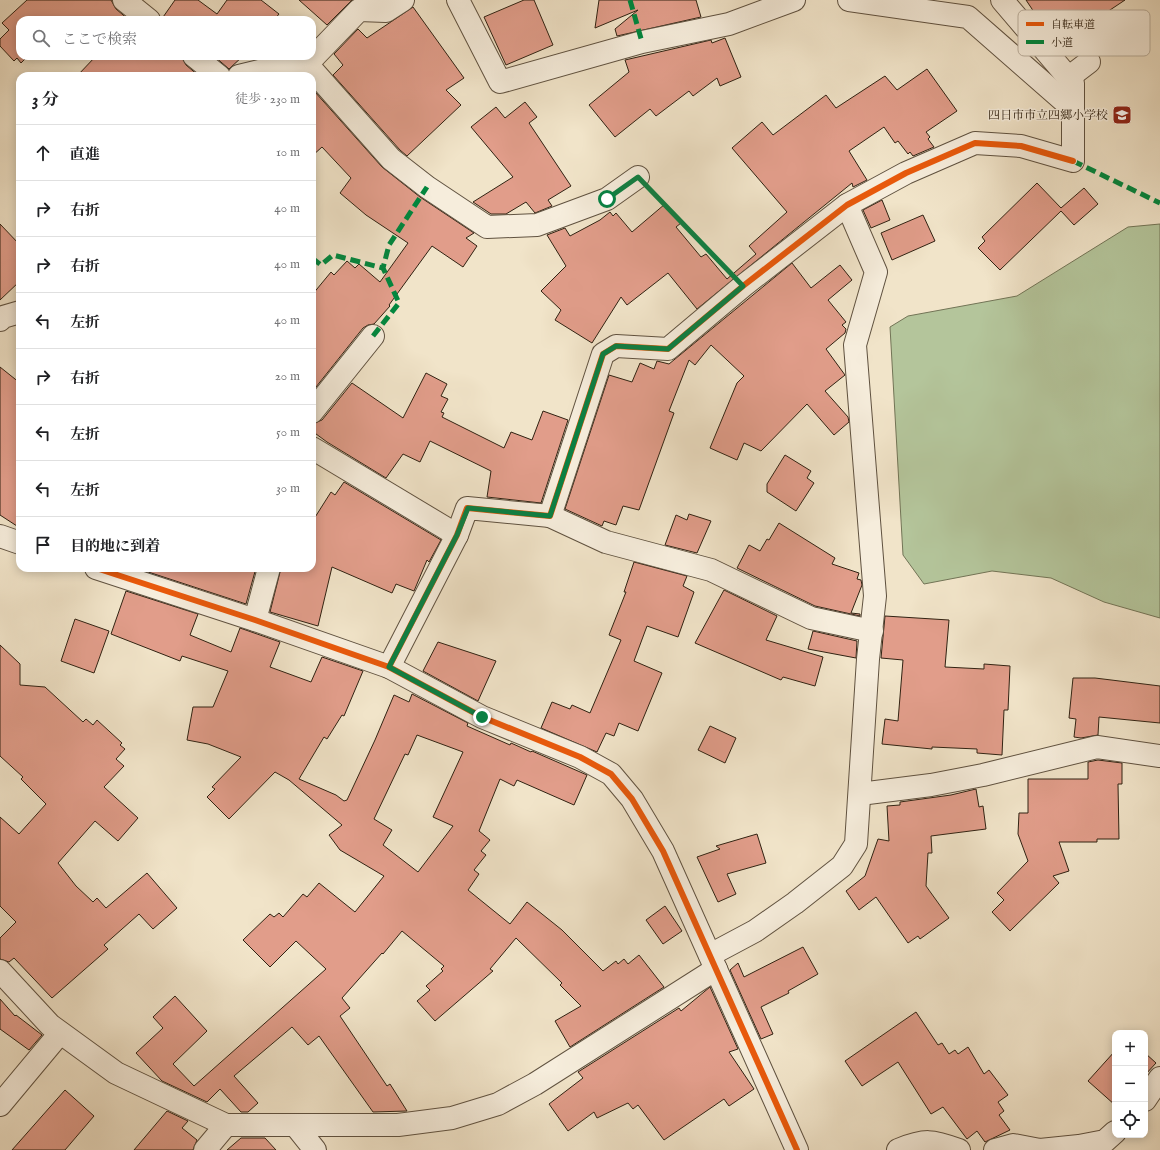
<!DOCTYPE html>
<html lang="ja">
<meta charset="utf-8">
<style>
:root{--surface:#fff;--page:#f2f2f2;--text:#202124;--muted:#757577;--line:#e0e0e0}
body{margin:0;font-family:"IM FELL English","Noto Serif JP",serif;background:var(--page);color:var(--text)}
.controls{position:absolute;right:12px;bottom:12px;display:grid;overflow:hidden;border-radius:8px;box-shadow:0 2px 10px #0003}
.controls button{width:36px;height:36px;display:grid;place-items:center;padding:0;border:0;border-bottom:1px solid var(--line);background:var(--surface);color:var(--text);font:20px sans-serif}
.stop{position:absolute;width:12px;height:12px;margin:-9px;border:3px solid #0b8043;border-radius:50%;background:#fff}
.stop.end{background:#0b8043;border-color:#fff;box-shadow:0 1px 4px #0008}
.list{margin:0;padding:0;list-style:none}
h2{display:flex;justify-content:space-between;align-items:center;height:52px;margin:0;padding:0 16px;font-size:17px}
h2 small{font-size:13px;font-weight:400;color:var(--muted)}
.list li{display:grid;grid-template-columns:26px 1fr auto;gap:12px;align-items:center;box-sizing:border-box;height:56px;padding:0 16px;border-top:1px solid var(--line)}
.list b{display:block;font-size:15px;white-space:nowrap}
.list em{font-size:13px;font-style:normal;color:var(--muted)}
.icon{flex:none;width:22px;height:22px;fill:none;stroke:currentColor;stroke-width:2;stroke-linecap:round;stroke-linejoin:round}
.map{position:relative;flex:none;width:1160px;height:1150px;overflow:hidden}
.search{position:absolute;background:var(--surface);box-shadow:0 2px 10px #0003;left:16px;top:16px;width:300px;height:44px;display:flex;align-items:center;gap:10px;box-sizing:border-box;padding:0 14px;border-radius:12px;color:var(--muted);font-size:15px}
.panel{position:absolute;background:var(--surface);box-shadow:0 2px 10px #0003;left:16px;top:72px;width:300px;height:500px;border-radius:12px}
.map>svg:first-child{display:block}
.green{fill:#b4c59b;stroke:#727456}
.building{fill:#e19d8a;stroke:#302212;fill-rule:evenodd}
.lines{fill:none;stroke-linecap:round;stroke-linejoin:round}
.minor-casing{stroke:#605240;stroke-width:24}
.path{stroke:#302212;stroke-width:2.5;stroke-dasharray:3 2;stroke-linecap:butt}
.minor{stroke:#f6eddc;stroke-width:22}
.quiet{stroke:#00873e;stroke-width:5;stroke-dasharray:10 5;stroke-linecap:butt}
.cycleway-casing{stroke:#f6eddc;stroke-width:8}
.cycleway{stroke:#e8590c;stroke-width:6}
.route{stroke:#0b8043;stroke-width:5}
.labels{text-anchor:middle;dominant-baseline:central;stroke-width:3;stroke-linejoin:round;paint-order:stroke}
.poi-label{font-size:12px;fill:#302212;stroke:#f6eddc;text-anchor:end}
.key{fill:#f6eddc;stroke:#bbb09f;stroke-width:1}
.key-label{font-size:11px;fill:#302212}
</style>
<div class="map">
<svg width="1160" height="1150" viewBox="0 0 1160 1150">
<rect width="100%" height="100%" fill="#f1e4c9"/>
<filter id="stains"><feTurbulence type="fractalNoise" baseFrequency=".005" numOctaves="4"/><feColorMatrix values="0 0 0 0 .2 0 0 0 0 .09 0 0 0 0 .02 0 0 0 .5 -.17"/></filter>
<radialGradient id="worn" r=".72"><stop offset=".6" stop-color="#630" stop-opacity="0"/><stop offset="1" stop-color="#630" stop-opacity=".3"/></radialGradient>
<polygon class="green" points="1160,224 1160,618 1104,602 1051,578 992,571 924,584 903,555 890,327 908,316 1017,296 1128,227"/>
<g class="building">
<polygon points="27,0 111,0 116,9 129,20 20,20 20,56 28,56 21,63 17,58 14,61 0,46 0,39 9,30 2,23"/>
<polygon points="175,0 198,0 217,14 227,0 261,0 279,14 274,20 161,20"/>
<polygon points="299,0 352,0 327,25"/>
<polygon points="524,0 534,0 553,45 506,65 484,17"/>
<polygon points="599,0 696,0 701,17 617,36 615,29 638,10 595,28"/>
<polygon points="1026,0 1125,0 1107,12 1108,14 1079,34 1067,16 1046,30"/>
<polygon points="413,7 464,78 446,90 461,105 407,156 400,150 333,75 343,65 334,54 358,29 367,38"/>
<polygon points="725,38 741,77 720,86 717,78 693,96 689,91 656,116 650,109 615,137 589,105 629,72 625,60 711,40 712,43"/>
<polygon points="96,56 182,56 186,65 199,76 77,76"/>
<polygon points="214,56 243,56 229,69"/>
<polygon points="927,69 957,111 926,132 930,137 928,139 934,147 913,156 910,152 908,154 898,141 895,143 884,127 849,151 867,180 853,187 852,183 697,309 668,273 627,305 621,297 592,343 555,320 561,310 541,291 566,266 547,235 565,228 570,236 600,220 610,212 613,216 616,213 632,232 665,204 681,223 676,227 701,257 706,254 727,279 756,254 749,246 787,212 732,148 762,122 773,135 826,95 836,108 885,76 897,90"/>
<polygon points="315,92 382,167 420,197 474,233 466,238 477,246 463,267 432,246 389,305 390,306 374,324 368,325 363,328 312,392 312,295 331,272 334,275 347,261 355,268 359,264 380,282 408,243 366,215 340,193 351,178 322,147 312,156 312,94"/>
<polygon points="525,102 537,117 529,123 571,186 548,200 552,206 535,213 526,202 506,214 491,214 473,202 513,177 471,127 496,107 505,118"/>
<polygon points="1037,183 1061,208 1084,188 1098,204 1074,225 1061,211 1000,270 978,248 985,241 982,237"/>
<polygon points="882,200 890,220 871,228 863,210"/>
<polygon points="923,215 935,241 892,260 881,233"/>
<polygon points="0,224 20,245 20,281 0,300"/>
<polygon points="792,263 811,288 840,265 852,280 828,300 846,322 842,325 846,329 845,333 826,349 845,375 825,391 848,417 849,422 834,435 807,404 761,451 744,443 737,460 710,448 737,383 744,376 711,345 695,365 689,360 669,411 674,413 639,510 623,506 616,525 604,521 602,526 565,509 609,375 632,382 640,363 654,369 657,361 669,364"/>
<polygon points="0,367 20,383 20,528 0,515"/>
<polygon points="426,373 447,384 441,396 448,399 441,412 444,413 442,417 504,448 511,432 532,440 543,411 568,420 541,503 487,497 491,471 430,441 420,462 403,454 386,478 327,442 312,431 312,424 322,420 352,383 403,418"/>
<polygon points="785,455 811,471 807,478 814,483 796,511 767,492 767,484"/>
<polygon points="344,482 441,540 429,562 427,560 414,591 396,584 392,593 332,567 318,626 270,612 281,568 312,568 312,522 331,492 335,495"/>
<polygon points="689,514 711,521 697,553 665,545 676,515 687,520"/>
<polygon points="779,523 835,558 832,564 859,573 857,579 861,580 862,585 851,613 860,614 860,616 815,606 737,568 749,545 760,551 767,539 769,540"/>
<polygon points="634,562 687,576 683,586 694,592 678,637 647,626 634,661 662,673 638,731 619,723 614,736 606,733 597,752 541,728 552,702 570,709 572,705 590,713 621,640 609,635 626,592 624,592"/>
<polygon points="136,568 256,568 246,604"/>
<polygon points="724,590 777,616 766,640 823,657 815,686 783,677 781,680 695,643"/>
<path d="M126,591L198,614L190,635L231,652L240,628L280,642L270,667L311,682L322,657L363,671L344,716L342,715L327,739L324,737L299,779L336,795L344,801L347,800L375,740L394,695L409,702L412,694L468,723L467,726L510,745L511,743L531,752L532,751L587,775L574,805L517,780L514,786L500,779L479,831L490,840L481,851L486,855L474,870L479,874L468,890L510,924L527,902L562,930L603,971L616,961L618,964L624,959L628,964L639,955L664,987L570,1047L555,1021L581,1006L560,985L562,983L516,938L490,969L493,971L435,1021L417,1001L430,990L426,986L443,971L441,969L444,966L402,931L383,954L382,953L342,998L350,1008L340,1016L387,1086L390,1084L407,1111L373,1112L319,1036L308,1045L292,1027L234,1076L258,1103L248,1112H241L220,1089L207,1102L162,1081L136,1053L163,1028L153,1017L175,996L207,1031L173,1064L194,1086L326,969L296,941L270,967L243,940L270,914L274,917L279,913L283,917L303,894L307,897L319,883L355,912L384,876L340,850L329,835L342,825L289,780L275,772L229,819L207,797L215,789L212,787L241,757L208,744L187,740L193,707H213L228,671L182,656L180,661L111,634ZM417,735L463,752L433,817L453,826L418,872L383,845L392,830L374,819L405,754L408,755Z"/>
<polygon points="885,616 949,620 945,667 984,669 984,664 1010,666 1008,710 1004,710 1002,755 977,753 977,749 932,747 932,749 882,744 885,719 898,721 903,660 881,658"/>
<polygon points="75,619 109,631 94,673 61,661"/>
<polygon points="813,631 857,641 856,658 808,649"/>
<polygon points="438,642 496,661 478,701 423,671"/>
<polygon points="0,645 20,664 20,685 45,687 83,722 86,719 93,725 97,720 122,743 120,745 125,749 116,759 124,766 104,787 138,818 118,841 95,821 58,863 76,886 93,902 97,898 106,908 147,873 177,908 153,929 139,914 104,945 108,949 52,998 14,958 9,962 0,959 0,938 16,922 0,906 0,817 19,834 46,804 21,779 23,777 0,756"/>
<polygon points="1073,678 1095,678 1160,686 1160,723 1099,717 1098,735 1081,738 1074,737 1076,719 1069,718"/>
<polygon points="710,726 736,738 725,763 698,750"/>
<polygon points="1098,760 1122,763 1122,784 1118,784 1119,839 1097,839 1097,842 1059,842 1069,871 1053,876 1059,883 1010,931 992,912 1004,900 997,893 1028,861 1018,834 1019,813 1028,813 1028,779 1088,779 1088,762"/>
<polygon points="976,789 979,807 983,806 986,829 931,836 932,853 928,853 926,886 949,918 920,939 918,936 908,943 876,897 859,910 846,891 865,876 878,839 889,841 887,806 900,805 900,802 951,795"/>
<polygon points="757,834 766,863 727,874 736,894 718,902 697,857 720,849 716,846"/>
<polygon points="665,906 682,931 663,944 646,920"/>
<polygon points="803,947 818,974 788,991 789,993 761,1007 773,1034 761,1039 730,970 738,963 744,977"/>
<polygon points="710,987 738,1049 729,1052 754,1089 729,1106 724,1099 664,1140 638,1105 633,1109 628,1103 597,1118 594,1112 568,1131 549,1104 583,1078 578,1072 679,1008 681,1011"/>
<polygon points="0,999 15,1016 16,1015 42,1035 29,1050 0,1029"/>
<polygon points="916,1012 938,1045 942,1043 949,1054 955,1050 958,1054 968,1047 984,1074 989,1070 1008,1095 998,1102 1004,1111 999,1115 1010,1130 985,1142 977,1131 967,1139 943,1107 931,1114 898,1062 862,1086 845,1061"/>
<polygon points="1115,1051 1115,1105 1088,1081"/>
<polygon points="1145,1053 1156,1063 1145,1075"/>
<polygon points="65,1090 94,1116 65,1150 12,1150"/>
<polygon points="167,1111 188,1121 182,1128 197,1140 193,1150 134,1150"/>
<polygon points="241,1138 265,1138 276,1150 227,1150"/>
</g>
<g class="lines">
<g class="minor-casing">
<g id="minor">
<polyline points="124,0 149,20"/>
<polyline points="458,0 500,82 642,42 729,24 794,0"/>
<polyline points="849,0 968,17 1073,109"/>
<polyline points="194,56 219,76"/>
<polyline points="307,64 359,10 386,11 403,0"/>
<polyline points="239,76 295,62 307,64 391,159 427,187 487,227 537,225 607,199 638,177"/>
<polyline points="1068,78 1089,62"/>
<polyline points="0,320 3,317 20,312"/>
<polyline points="312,412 373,336"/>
<polyline points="312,448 457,535"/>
<polyline points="550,516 606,542 711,570 811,618 872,631"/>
<polyline points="0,536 20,543"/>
<polyline points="96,568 255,620 389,667 482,717 580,757 611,774 632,799 663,851 797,1150"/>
<polyline points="255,620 269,568"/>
<polyline points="389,667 457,535 467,508 550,516 603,354 616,346 668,349 743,286 847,205 906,173 975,143 1021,146 1073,161 1073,83 1002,0"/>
<polyline points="860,794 931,785 983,775 1097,747 1160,756"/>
<polyline points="710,955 755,931 795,903 842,866 856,844 868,659 875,596 855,345 876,272 847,205"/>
<polyline points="0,971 50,1025 116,1073 226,1125 398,1125 452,1118 498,1104 535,1084 716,969"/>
<polyline points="1145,1100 1160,1078"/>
<polyline points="0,1105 60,1033"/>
<polyline points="295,1125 315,1150"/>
<polyline points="205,1150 226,1125"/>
<path d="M898,1150C925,1139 932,1140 959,1150"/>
<polyline points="995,1150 1013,1145 1040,1150 1079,1146 1105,1141 1115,1132"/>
</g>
</g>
<polyline class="path" points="654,193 726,269"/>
<use href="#minor" class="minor"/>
<g class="quiet">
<polyline points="630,0 642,42"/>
<polyline points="1073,161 1160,203"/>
<polyline points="312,258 321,265 333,255 383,268"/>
<polyline points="373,336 399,303 383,268 389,245 427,187"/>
</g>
<g class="cycleway-casing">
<g id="cycleway">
<polyline points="96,568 255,620 389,667 482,717 580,757 611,774 632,799 663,851 797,1150"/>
<polyline points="389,667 457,535 467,508 550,516 603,354 616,346 668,349 743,286 847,205 906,173 975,143 1021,146 1073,161"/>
</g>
</g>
<use href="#cycleway" class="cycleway"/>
</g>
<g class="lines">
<polyline class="route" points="482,717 389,667 457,535 468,508 550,516 603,354 616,346 668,349 743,286 638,177 607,199"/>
</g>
<defs>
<g id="school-square" transform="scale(1)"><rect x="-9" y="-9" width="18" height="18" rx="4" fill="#8f2418" stroke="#f6eddc"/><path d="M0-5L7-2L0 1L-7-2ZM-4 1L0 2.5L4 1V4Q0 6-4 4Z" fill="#fff"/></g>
</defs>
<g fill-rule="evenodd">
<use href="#school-square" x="1122" y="115"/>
</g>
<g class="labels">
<g class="poi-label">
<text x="1108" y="115">四日市市立四郷小学校</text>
</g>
</g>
<rect x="1018" y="10" width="132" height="46" rx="6" class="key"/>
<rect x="1026" y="22" width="18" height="4" fill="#e8590c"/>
<rect x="1026" y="40" width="18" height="4" fill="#00873e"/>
<g class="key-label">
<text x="1051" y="28">自転車道</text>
<text x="1051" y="46">小道</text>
</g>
<rect width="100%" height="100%" filter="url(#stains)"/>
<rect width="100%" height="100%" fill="url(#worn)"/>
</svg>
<div class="controls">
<button>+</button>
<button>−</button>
<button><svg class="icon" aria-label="locate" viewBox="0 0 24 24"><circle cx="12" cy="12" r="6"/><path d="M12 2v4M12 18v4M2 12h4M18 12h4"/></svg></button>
</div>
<div class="stop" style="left:607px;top:199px"></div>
<div class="stop end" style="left:482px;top:717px"></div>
<div class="search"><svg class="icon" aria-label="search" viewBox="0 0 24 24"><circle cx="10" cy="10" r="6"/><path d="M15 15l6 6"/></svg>ここで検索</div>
<section class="panel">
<h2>3 分<small>徒歩 · 230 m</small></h2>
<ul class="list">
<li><svg class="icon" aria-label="ahead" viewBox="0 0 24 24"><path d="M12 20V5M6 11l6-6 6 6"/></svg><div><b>直進</b></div><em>10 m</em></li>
<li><svg class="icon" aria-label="right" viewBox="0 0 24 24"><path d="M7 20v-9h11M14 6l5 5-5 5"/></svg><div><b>右折</b></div><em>40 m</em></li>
<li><svg class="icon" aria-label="right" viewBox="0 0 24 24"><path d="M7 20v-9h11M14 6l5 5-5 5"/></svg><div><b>右折</b></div><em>40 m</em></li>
<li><svg class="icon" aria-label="left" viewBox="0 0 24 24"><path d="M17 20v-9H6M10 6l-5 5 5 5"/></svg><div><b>左折</b></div><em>40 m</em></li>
<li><svg class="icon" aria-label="right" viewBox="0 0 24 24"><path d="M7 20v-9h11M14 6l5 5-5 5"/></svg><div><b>右折</b></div><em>20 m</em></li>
<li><svg class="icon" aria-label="left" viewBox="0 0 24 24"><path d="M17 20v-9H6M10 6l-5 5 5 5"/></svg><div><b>左折</b></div><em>50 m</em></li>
<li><svg class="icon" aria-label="left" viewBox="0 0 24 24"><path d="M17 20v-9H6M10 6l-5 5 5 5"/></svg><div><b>左折</b></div><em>30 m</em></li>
<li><svg class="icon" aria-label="arrive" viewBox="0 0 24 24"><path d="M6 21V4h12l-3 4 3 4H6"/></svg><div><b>目的地に到着</b></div></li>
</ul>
</section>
</div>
